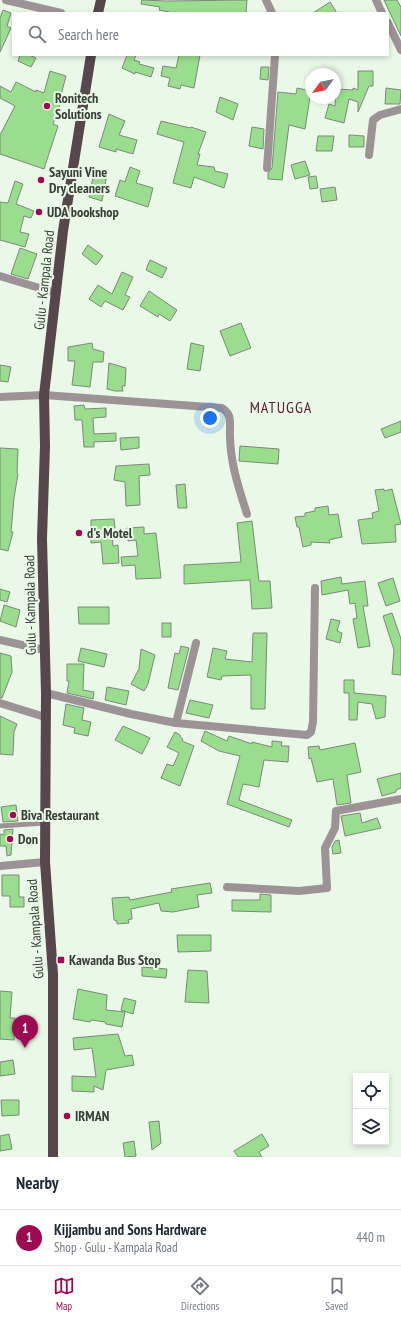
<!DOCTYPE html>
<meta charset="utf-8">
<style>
:root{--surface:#fff;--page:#f2f2f3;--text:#1f2937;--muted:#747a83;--line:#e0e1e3;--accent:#9e0953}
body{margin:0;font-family:"PT Sans Narrow",sans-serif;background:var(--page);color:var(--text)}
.controls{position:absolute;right:12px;bottom:12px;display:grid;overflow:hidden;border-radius:0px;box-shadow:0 2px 6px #0003}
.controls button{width:36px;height:36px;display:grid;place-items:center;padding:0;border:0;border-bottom:1px solid var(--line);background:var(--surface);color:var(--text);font:20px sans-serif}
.compass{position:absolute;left:305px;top:68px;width:36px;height:36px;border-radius:50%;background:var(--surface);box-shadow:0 2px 6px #0003;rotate:237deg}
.you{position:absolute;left:210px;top:418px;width:14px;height:14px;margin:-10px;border:3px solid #fff;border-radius:50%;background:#1a73e8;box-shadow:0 0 0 6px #1a73e833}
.badge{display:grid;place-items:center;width:26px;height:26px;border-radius:50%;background:var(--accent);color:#fff;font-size:13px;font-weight:700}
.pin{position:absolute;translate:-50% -33px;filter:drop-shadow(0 1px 2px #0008)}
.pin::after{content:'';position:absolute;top:21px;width:14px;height:12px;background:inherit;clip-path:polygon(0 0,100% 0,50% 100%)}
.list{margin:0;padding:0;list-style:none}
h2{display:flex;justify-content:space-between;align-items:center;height:52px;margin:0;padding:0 16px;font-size:17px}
h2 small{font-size:13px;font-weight:400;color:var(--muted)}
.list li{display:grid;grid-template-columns:26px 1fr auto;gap:12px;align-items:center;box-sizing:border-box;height:56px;padding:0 16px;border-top:1px solid var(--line)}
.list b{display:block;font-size:15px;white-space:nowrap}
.list p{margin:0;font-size:13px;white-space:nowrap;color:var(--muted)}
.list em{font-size:13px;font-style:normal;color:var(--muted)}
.icon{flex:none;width:22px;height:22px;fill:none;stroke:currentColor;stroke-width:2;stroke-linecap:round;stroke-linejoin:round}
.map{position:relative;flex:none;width:401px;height:1157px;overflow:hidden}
.search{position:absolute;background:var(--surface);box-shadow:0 2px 6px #0003;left:12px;right:12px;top:12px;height:44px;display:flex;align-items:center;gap:10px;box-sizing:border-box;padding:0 14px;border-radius:0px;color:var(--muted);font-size:15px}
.sheet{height:108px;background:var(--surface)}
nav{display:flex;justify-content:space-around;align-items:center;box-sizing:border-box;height:56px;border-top:1px solid var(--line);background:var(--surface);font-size:11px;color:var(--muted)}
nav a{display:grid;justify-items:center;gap:2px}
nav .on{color:var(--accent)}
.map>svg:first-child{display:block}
.building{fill:#9bdd8e;stroke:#7c897a}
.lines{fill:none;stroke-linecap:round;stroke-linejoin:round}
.lane{stroke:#9d9396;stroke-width:5}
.street{stroke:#9d9396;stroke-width:8}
.primary{stroke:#57464b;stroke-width:10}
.poi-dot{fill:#9e0953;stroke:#e9f8e7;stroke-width:1.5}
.labels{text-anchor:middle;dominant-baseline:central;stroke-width:4;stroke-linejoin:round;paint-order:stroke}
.poi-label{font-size:14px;font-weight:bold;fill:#383e37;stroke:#e9f8e7;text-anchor:start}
.street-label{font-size:14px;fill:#383e37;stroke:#e9f8e7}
.quarter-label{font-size:16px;letter-spacing:1px;fill:#5d1b35;stroke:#e9f8e7}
</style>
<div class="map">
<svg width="401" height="1157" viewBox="0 0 401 1157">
<rect width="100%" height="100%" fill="#e9f8e7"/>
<g class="building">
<polygon points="142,0 167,1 247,0 246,13 174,13 159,10 160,7 141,4"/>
<polygon points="384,0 397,0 401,7 401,36"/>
<polygon points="330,2 337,13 313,13"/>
<polygon points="3,10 11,13 7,26 11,28 0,52 0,18"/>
<polygon points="20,55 29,55 36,58 31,67 18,61"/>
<polygon points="127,55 136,55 134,60 140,62 139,64 154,68 151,77 135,72 135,74 122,68"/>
<polygon points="179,55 200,55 194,88 181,85 180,89 168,86 170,78 161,76 163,66 176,68"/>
<polygon points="261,67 269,67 268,80 260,79"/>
<polygon points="50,71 66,76 60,99 62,99 53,124 58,126 44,169 0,154 0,135 15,106 0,98 0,86 11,92 16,82 36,92 36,90 44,93"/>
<polygon points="358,71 373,71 373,86 369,86 358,112 358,102 349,99 344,123 325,118 329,104 335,106 336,89 353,90 353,88 358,90"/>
<polygon points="297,88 311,91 305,129 289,125 282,180 268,179 268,173 272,168 278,92 296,94"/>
<polygon points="386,88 401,90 400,104 385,104"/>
<polygon points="220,97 238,104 233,120 216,112"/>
<polygon points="109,114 125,121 119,135 137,140 133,154 116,149 116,152 99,147"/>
<polygon points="161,121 190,128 191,127 206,132 198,154 200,154 197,165 214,167 215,171 228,174 224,188 194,177 191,188 173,183 184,142 157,134"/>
<polygon points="252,127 264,129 263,149 249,146"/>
<polygon points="349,135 364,136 364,147 349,147"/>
<polygon points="318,136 334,136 332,151 316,151"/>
<polygon points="305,161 310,175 295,179 291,165"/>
<polygon points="130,167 140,171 136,183 153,188 148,207 115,196 120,180 125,182"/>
<polygon points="94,172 107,174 102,201 89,197"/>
<polygon points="316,176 318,188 310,189 308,177"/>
<polygon points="15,181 23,184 16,204 34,211 31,218 24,216 20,232 29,234 25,247 0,240 0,202 8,203"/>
<polygon points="335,187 337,200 322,202 320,189"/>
<polygon points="88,245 103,256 96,265 82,254"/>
<polygon points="20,248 37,254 28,279 11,274"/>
<polygon points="150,260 167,268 162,278 146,270"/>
<polygon points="122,272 133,277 125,295 130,297 123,310 105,301 101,307 89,299 98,285 112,294"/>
<polygon points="149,291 177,310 170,321 159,314 158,317 140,306"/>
<polygon points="241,323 251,348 230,356 220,331"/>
<polygon points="92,343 93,349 104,352 103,362 93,362 90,387 72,385 75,361 68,361 68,347"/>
<polygon points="191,343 204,346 200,371 187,369"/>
<polygon points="109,363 126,368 125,386 122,386 123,391 115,391 107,389"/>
<polygon points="0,365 11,367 8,382 0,381"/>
<polygon points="84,405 85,409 106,408 106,417 93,418 94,434 116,433 116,441 94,442 94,447 84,447 82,420 75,420 74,406"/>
<polygon points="401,421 401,432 385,438 381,429"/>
<polygon points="139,437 139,448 121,450 120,438"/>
<polygon points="240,446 279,449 278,464 239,461"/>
<polygon points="0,448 18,449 17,473 18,474 14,498 11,532 13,532 8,551 0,549"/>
<polygon points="149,464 150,475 139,476 140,505 126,506 125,482 114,480 116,466"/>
<polygon points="185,484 187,508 178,508 176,485"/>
<polygon points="384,489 384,491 392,489 401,524 395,525 396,542 362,544 358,520 373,518 372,513 379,511 375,490"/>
<polygon points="328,506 329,515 338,514 342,537 329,540 330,543 311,542 311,545 303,547 299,527 297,527 295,517 305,516 305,513 315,511 315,508"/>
<polygon points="114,519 115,528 112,528 113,546 118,545 119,563 103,564 101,542 91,543 91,520"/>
<polygon points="252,521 259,581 270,581 272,608 252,609 250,580 184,584 184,565 241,562 237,523"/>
<polygon points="144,527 144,534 156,533 161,578 136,579 135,565 122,566 121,557 138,556 136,540 128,541 127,528"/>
<polygon points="341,577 342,584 365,581 368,606 363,606 370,646 358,648 353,619 357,618 355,603 350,604 348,590 322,595 321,581"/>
<polygon points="393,578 400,601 386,606 378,583"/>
<polygon points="0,589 10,592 7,602 0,600"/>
<polygon points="4,605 20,610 16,627 0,621"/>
<polygon points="78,607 109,607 109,624 79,624"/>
<polygon points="392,613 401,639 401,675 392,674 394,650 383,616"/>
<polygon points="331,619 340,621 337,631 342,633 340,643 326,639"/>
<rect x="162" y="623" width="9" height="14"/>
<polygon points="253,633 267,633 265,709 251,709 251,675 222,676 221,680 207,677 213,648 227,651 225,659 252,662"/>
<polygon points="181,646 189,648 178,690 168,688 175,653 179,654"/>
<polygon points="81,648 107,654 104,667 78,661"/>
<polygon points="141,649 155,655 148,684 144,691 131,684 139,669"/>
<polygon points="0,653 11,656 12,672 2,698 0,698"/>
<polygon points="67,664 84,664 83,690 94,692 93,699 67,693 69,681 67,681"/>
<polygon points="344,680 354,680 354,693 386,696 385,717 376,719 372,704 358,702 357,720 349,720 349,693 344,693"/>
<polygon points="107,687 129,691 126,705 105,700"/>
<polygon points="190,700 213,705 209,718 186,713"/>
<polygon points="66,704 84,708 82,720 91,722 88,736 74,733 75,728 63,725"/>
<polygon points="0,716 17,724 14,732 13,755 0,754"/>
<polygon points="123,726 150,738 142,754 115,740"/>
<polygon points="205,731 227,741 229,736 252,744 252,742 272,747 272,741 282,742 281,746 289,746 288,762 264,760 259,787 243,784 239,800 292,820 289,827 227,804 240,756 219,751 201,741"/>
<polygon points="175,732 180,735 180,737 183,739 182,741 194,746 180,786 161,778 167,764 173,766 179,753 167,747"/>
<polygon points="355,743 361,772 347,775 351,803 337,805 333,779 317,782 311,758 309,759 308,747 319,746 320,750"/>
<polygon points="401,773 401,788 396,790 396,792 382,796 377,779"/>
<polygon points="16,805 18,821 3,822 1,807"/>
<polygon points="360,813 362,823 377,818 381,828 345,836 341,816"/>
<polygon points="13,829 11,855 7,856 6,846 0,846 0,834 4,835 4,830"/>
<polygon points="339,840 341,853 333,854 332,847 335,841"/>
<polygon points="2,875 19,875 19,897 24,897 24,907 10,907 10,896 2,896"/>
<polygon points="210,883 212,893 197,895 199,907 173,912 161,911 159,903 131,909 132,919 128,920 129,923 117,924 117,921 114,920 112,898 129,897 130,900 172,892 171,889"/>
<polygon points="260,894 271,895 271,912 232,911 232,900 260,900"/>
<polygon points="177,935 211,935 211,951 178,952"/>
<polygon points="142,967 167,969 166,978 142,976"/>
<polygon points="188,970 207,971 209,1003 185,1002"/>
<polygon points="78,989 107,995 106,1010 125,1012 122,1027 106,1024 105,1022 91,1020 90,1022 73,1019"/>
<polygon points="0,991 12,992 10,1018 15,1018 14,1040 0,1039"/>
<polygon points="124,998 136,1001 133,1014 121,1010"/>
<polygon points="118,1034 125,1056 132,1055 134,1065 106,1070 103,1090 94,1086 94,1092 72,1091 72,1076 96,1077 92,1048 74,1050 73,1038"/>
<polygon points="13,1060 15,1074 0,1076 0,1062"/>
<polygon points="1,1100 19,1100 19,1115 2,1116"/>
<polygon points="159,1121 161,1143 152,1150 149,1122"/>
<polygon points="9,1134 12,1149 0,1151 0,1136"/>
<polygon points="262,1134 269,1146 259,1152 262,1157 238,1157 234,1151"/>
<polygon points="134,1141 136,1156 125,1157 123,1143"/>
</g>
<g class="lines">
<polyline class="lane" points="0,826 45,823"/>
<g class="street">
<polyline points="6,0 61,13"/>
<polyline points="266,0 272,13"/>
<polyline points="376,0 382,13"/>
<polyline points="388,23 401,50"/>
<polyline points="369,155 373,120 380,115 401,109"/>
<polyline points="267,168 275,55"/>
<polyline points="0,276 56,293"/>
<path d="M0,397L44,395L222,408C231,414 230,419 230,429C229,459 238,486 247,514"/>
<polyline points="0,640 44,650"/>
<polyline points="46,693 131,714 176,723 307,735 311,732 313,722 315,588"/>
<polyline points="0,703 45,717"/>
<polyline points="176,723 196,643"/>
<polyline points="0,866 45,862"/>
<polyline points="227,887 299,891 327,888 325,848 335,828 336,811 401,799"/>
</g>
<g class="primary">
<polyline points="98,13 101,0"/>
<polyline points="53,1157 53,974 45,862 46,693 42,539 45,446 44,395 63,231 91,55"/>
</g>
</g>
<g class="poi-dot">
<circle cx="47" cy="106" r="4"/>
<circle cx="41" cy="180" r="4"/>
<circle cx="39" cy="212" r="4"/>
<circle cx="79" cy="533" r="4"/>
<circle cx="13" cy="815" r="4"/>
<circle cx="10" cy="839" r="4"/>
<rect x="57" y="956" width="8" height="8" rx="2"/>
<circle cx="67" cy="1116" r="4"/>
</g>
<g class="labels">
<g class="poi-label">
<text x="55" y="98">Ronitech<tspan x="55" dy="16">Solutions</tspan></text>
<text x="49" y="172">Sayuni Vine<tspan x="49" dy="16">Dry cleaners</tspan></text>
<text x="47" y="212">UDA bookshop</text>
<text x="87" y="533">d's Motel</text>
<text x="21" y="815">Biva Restaurant</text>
<text x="18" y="839">Don</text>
<text x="69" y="960">Kawanda Bus Stop</text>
<text x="75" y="1116">IRMAN</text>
</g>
<g class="street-label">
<text transform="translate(44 280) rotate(-84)">Gulu - Kampala Road</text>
<text transform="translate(30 605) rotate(-91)">Gulu - Kampala Road</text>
<text transform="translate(35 929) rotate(-94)">Gulu - Kampala Road</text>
</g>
<g class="quarter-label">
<text x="281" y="407">MATUGGA</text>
</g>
</g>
</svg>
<div class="controls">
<button><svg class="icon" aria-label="locate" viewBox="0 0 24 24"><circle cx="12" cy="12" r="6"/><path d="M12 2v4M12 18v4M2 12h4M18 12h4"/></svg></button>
<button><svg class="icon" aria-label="layers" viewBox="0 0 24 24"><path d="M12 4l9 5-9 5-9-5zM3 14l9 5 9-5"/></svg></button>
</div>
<svg class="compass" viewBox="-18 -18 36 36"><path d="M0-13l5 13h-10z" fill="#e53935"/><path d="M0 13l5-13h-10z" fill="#747a83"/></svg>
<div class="you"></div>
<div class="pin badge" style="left:25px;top:1048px">1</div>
<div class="search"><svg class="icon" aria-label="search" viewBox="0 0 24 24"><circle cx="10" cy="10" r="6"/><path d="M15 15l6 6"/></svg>Search here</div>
</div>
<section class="sheet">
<h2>Nearby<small></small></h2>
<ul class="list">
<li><span class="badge">1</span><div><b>Kijjambu and Sons Hardware</b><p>Shop · Gulu - Kampala Road</p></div><em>440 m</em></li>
</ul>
</section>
<nav>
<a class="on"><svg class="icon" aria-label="map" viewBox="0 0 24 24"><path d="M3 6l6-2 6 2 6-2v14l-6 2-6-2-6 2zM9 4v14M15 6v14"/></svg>Map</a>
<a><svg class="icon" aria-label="directions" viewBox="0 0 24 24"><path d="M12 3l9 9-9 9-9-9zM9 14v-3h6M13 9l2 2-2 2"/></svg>Directions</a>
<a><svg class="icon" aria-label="saved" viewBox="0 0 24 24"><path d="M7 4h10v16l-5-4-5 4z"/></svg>Saved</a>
</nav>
